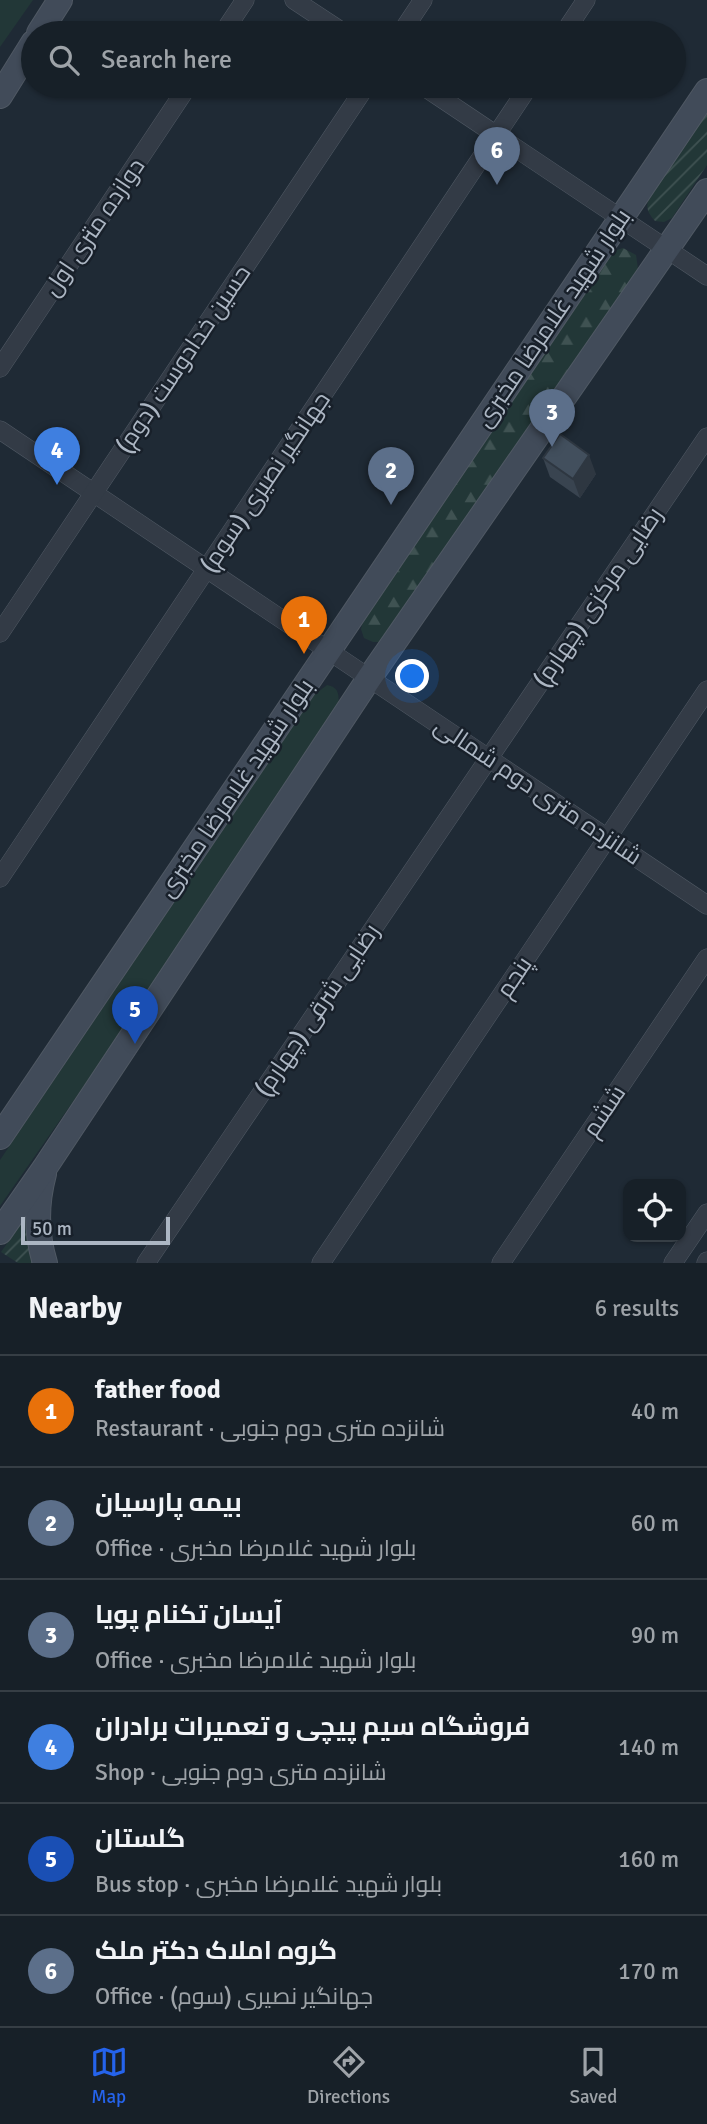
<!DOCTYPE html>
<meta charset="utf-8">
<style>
:root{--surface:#172028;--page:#242d34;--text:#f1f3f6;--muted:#9ea3a8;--line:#363e45;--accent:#2563eb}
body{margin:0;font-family:Signika,Cairo,sans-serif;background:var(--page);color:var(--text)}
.controls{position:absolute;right:21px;bottom:21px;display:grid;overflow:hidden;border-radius:14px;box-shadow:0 2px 5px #0004}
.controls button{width:63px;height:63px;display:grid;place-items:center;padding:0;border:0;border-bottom:2px solid var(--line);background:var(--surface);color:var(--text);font:35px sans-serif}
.scale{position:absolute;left:21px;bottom:18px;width:149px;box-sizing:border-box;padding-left:7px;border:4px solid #acb6c3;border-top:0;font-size:19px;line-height:24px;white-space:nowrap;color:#acb6c3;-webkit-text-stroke:5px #18202a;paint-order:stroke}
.you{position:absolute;left:413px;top:677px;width:24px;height:24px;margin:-18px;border:5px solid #fff;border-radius:50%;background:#1a73e8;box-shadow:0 0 0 10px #1a73e833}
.badge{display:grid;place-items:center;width:46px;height:46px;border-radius:50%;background:var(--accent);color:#fff;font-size:23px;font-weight:700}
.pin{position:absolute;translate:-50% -58px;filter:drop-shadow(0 2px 4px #0008)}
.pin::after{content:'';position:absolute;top:37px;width:24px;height:21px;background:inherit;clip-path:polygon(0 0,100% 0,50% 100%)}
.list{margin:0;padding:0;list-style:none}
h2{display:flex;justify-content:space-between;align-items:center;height:91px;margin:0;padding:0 28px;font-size:30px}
h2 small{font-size:23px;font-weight:400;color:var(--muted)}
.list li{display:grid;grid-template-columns:46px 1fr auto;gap:21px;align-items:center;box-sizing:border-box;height:112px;padding:0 28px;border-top:2px solid var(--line)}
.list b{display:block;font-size:26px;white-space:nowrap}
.list p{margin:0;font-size:23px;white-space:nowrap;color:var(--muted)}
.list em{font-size:23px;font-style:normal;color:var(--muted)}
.icon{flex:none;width:38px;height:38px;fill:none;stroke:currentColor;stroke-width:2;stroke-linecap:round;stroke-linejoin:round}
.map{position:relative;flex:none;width:707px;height:1263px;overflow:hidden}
.search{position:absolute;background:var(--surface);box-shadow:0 2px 5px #0004;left:21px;right:21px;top:21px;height:77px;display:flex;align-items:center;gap:18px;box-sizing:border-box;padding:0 24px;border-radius:38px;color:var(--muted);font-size:26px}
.sheet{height:763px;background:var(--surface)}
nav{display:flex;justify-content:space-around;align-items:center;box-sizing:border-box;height:98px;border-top:2px solid var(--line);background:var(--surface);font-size:19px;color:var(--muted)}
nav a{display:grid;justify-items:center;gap:4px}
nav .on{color:var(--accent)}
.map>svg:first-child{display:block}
.green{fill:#223737}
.forest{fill:url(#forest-firs)}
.garden{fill:url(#garden-furrows)}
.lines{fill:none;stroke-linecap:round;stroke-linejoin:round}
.street-casing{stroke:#505964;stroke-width:19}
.secondary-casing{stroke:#505964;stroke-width:26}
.street{stroke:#333b46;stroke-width:18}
.secondary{stroke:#414b59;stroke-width:24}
.wall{fill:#394450}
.shaded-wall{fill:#2e3741}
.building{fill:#424f5d;stroke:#2e3741;stroke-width:2}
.labels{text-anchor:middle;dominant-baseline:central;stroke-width:5;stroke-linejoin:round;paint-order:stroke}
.street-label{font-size:24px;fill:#acb6c3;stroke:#18202a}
</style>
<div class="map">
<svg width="707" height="1263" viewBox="0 0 707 1263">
<defs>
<pattern id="forest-firs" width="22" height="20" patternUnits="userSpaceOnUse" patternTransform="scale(1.75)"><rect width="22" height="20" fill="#223737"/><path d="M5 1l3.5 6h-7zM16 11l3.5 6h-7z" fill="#3f5252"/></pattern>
<pattern id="garden-furrows" width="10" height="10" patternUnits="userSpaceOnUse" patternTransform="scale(1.75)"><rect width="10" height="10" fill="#223737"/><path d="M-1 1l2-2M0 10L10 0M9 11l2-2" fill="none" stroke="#3f5252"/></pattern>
</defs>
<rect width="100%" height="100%" fill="#1f2a35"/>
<g class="green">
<polygon points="0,0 33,0 0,47"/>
<path d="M327,685C342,687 339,701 337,712L137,1010L0,1206V1160L314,695Z"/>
</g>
<polygon class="forest" points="623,248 636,255 638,269 383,642 373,642 364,638 361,629 364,618 611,252"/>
<g class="garden">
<path d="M707,110V165L672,218L664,222L655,221C645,210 646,205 651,192Z"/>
<polygon points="33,1207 40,1263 18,1263 1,1252"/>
</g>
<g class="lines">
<g class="street-casing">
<g id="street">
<polyline points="294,0 344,33"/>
<polyline points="223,33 245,0"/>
<polyline points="401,33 423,0"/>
<polyline points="564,33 586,0"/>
<polyline points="423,86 707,276"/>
<polyline points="0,368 188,86"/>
<polyline points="0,430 707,905"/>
<polyline points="0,633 366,86"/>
<polyline points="0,878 529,86"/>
<polyline points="146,1263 707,437"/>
<polyline points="321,1263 707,690"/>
<polyline points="501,1263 707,958"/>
<polyline points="673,1263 707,1213"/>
<polyline points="706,1263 707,1261"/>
</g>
</g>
<g class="secondary-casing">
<g id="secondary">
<polyline points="39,33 60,0"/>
<polyline points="0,96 33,43"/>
<polyline points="0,1137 707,91"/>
<path d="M44,1174C36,1204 36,1234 45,1263"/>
<polyline points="0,1232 46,1166 370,677 707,191"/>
</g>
</g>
<use href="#street" class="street"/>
<use href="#secondary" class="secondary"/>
</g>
<polygon class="wall" points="543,458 596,474 580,498 550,477"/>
<polygon class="shaded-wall" points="589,455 596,474 580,498 573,479"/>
<polygon class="building" points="560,434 589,455 573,479 543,458"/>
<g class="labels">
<g class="street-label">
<text transform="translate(94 227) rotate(-56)">دوازده متری اول</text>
<text transform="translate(553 318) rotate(-56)">بلوار شهید غلامرضا مخبری</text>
<text transform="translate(183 359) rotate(-56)">حسین خدادوست (دوم)</text>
<text transform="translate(265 482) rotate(-56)">جهانگیر نصیری (سوم)</text>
<text transform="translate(598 597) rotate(-56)">رضایی مرکزی (چهارم)</text>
<text transform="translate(236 788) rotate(-56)">بلوار شهید غلامرضا مخبری</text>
<text transform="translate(538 791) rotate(34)">شانزده متری دوم شمالی</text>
<text transform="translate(514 977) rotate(-56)">پنجم</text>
<text transform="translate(317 1010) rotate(-56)">رضایی شرقی (چهارم)</text>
<text transform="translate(604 1111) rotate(-56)">ششم</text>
</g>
</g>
</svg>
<div class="controls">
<button><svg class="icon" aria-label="locate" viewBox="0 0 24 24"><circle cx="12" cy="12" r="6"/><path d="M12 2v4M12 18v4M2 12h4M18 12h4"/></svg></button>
</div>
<div class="scale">50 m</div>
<div class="you"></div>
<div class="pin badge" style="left:304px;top:654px;background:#e8710a">1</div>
<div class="pin badge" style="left:391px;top:505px;background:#5c6f8a">2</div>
<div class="pin badge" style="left:552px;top:447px;background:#5c6f8a">3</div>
<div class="pin badge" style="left:57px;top:485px;background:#3f7fe0">4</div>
<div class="pin badge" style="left:135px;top:1044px;background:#1a4fb4">5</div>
<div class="pin badge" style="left:497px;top:185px;background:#5c6f8a">6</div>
<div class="search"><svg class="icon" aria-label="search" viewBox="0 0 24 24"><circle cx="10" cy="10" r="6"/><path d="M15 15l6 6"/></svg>Search here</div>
</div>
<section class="sheet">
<h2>Nearby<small>6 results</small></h2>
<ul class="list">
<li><span class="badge" style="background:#e8710a">1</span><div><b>father food</b><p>Restaurant · شانزده متری دوم جنوبی</p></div><em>40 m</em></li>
<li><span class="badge" style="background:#5c6f8a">2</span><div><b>بیمه پارسیان</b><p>Office · بلوار شهید غلامرضا مخبری</p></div><em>60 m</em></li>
<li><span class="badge" style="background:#5c6f8a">3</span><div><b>آیسان تکنام پویا</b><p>Office · بلوار شهید غلامرضا مخبری</p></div><em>90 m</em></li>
<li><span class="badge" style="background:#3f7fe0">4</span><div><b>فروشگاه سیم پیچی و تعمیرات برادران</b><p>Shop · شانزده متری دوم جنوبی</p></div><em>140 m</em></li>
<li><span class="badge" style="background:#1a4fb4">5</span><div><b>گلستان</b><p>Bus stop · بلوار شهید غلامرضا مخبری</p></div><em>160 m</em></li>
<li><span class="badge" style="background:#5c6f8a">6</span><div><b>گروه املاک دکتر ملک</b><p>Office · جهانگیر نصیری (سوم)</p></div><em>170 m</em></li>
</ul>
</section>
<nav>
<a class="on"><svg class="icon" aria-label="map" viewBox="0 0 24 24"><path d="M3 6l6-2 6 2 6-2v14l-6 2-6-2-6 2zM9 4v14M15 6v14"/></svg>Map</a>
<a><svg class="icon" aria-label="directions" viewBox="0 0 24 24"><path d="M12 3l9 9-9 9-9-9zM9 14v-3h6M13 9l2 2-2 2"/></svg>Directions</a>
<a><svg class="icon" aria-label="saved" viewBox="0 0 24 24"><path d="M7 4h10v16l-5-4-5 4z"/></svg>Saved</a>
</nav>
